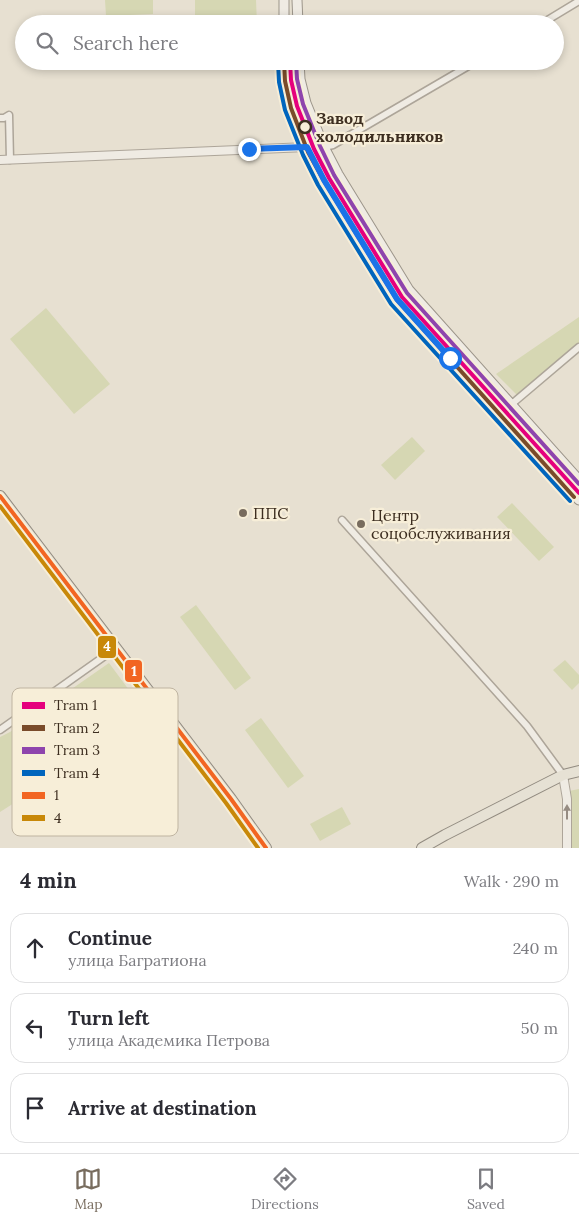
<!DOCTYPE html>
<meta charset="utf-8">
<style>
:root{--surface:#fff;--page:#f7f7f7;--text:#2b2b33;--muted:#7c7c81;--line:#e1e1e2;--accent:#786c5e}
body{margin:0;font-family:Lora,serif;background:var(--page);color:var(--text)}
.stop{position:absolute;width:15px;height:15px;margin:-11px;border:4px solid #1a73e8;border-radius:50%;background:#fff}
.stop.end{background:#1a73e8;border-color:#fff;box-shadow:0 1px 5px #0008}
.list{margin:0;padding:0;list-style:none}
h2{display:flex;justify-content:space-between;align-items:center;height:65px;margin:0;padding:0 20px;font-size:21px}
h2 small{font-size:16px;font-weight:400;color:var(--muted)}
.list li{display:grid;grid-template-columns:32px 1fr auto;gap:15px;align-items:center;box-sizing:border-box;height:70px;margin:0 10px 10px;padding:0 10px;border:1px solid var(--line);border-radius:15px}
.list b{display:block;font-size:19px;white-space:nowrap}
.list p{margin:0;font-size:16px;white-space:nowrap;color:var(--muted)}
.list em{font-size:16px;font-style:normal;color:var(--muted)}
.icon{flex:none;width:28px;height:28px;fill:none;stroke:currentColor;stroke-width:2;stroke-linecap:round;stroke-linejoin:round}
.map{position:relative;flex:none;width:579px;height:848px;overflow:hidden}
.search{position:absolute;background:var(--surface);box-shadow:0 2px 8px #0003;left:15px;right:15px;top:15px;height:55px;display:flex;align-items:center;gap:12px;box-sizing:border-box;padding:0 18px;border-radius:28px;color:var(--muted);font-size:19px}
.sheet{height:305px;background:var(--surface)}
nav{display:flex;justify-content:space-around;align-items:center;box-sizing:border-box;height:70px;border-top:1px solid var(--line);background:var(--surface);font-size:14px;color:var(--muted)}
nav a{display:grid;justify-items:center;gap:2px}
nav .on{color:var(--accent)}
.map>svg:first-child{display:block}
.green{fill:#d6d7b3}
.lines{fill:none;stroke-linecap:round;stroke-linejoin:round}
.minor-casing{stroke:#ada599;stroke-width:9}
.tertiary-casing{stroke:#ada599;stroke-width:10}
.secondary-casing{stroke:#9c958a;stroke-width:11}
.primary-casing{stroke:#928b80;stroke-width:12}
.minor{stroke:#efebe3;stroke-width:6}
.tertiary{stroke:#efebe3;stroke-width:8}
.secondary{stroke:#efebe3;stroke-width:9}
.primary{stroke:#e6e1d4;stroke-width:10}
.bus-1-casing{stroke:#f7eed8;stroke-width:8}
.bus-2-casing{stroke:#f7eed8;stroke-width:8}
.bus-1{stroke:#f26522;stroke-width:4}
.bus-2{stroke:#c88808;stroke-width:4}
.tram-1-casing{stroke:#f7eed8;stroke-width:8}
.tram-2-casing{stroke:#f7eed8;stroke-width:8}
.tram-3-casing{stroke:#f7eed8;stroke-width:8}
.tram-4-casing{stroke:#f7eed8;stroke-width:8}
.tram-1{stroke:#e5007d;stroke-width:4}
.tram-2{stroke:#7a4b2a;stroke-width:4}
.tram-3{stroke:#8e44ad;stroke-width:4}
.tram-4{stroke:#0065bd;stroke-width:4}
.oneway{fill:#968c82}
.route{stroke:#1a73e8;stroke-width:6}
.stop-dot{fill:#f7eed8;stroke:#3d2e20;stroke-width:2.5}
.poi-dot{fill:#786c5e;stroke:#f7eed8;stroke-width:2}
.labels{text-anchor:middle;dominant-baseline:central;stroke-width:4.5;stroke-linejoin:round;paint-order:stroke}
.stop-label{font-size:16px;font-weight:bold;fill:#3d2e20;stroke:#f7eed8;text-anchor:start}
.poi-label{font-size:16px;fill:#3d2e20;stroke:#f7eed8;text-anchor:start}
.key{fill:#f7eed8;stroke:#bfb4a1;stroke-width:1}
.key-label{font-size:14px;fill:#3d2e20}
.line-badge{stroke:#f7eed8;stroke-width:2}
.badge-label{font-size:14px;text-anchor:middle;font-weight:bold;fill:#fff}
</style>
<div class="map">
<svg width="579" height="848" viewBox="0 0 579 848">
<rect width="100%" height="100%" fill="#e7e0d1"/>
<g class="green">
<polygon points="105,0 153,0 153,14 106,16"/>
<polygon points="195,0 256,0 257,24 195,24"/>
<polygon points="46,308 110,384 74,414 10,339"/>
<polygon points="579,317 579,344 517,395 496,374"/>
<polygon points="412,437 425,451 395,480 381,465"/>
<polygon points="512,503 554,547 539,561 497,517"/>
<polygon points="196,605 251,678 235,690 180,617"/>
<polygon points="565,660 579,675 579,683 572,690 553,670"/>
<polygon points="109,663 149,717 0,812 0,737 10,732"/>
<polygon points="261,718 304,776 288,788 245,730"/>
<polygon points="579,789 579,848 571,848 569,791"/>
<polygon points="342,807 351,824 320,841 310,824"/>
</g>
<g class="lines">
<g class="minor-casing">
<g id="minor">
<polyline points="541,24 579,1"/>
<polyline points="0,118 4,118 9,115 10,160"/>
<polyline points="307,147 324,147 333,145 477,61"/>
<polyline points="500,414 579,347"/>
<polyline points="342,520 527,726 563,775"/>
<polyline points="0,730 116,648"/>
</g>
</g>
<g class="tertiary-casing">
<g id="tertiary">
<polyline points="0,160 307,147"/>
<polyline points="563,775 567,799 567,848"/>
</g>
</g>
<g class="secondary-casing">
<g id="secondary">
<polyline points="284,0 284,24"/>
<polyline points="297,0 298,24"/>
<polyline points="285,61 286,82 292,107 307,147 324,180 397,299 579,500"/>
<polyline points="299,61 300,79 306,103 324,147 338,174 409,290 579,480"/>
</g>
</g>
<g class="primary-casing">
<g id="primary">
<polyline points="0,496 231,799 266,848"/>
<polyline points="422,848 445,835 563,775 579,771"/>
</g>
</g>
<use href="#minor" class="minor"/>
<use href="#tertiary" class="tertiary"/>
<use href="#secondary" class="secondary"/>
<use href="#primary" class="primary"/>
<g class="bus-1-casing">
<polyline id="bus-1" points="0,496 231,799 266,848"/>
</g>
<g class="bus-2-casing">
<polyline id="bus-2" points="0,506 226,803 258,848"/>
</g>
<use href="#bus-1" class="bus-1"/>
<use href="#bus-2" class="bus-2"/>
<g class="tram-1-casing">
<polyline id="tram-1" points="290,61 291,80 297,106 314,149 329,178 402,297 579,493"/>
</g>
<g class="tram-2-casing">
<polyline id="tram-2" points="284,61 285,81 291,108 308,152 324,181 397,300 574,497"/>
</g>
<g class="tram-3-casing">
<polyline id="tram-3" points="296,61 297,79 303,104 320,146 334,175 407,293 579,484"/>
</g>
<g class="tram-4-casing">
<polyline id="tram-4" points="278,62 279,82 285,110 303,155 318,185 391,304 570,501"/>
</g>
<use href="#tram-1" class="tram-1"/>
<use href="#tram-2" class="tram-2"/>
<use href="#tram-3" class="tram-3"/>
<use href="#tram-4" class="tram-4"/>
</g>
<defs><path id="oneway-solid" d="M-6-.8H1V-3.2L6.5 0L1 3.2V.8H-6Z" transform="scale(1.25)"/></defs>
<use class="oneway" href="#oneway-solid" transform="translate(567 812) rotate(-90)"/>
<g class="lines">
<polyline class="route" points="249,149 307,147 324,180 397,299 450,358"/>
</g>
<circle class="stop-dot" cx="305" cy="127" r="6"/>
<g class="poi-dot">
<circle cx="243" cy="513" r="5"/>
<circle cx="361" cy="524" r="5"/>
</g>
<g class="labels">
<g class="stop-label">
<text x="316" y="118">Завод<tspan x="316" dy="18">холодильников</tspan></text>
</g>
<g class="poi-label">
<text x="253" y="513">ППС</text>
<text x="371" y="515">Центр<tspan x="371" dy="18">соцобслуживания</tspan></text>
</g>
</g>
<rect x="12" y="688" width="166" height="148" rx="8" class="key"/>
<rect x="22" y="702" width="23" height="7" fill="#e5007d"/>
<rect x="22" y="725" width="23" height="6" fill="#7a4b2a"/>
<rect x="22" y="747" width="23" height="7" fill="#8e44ad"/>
<rect x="22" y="770" width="23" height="6" fill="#0065bd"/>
<rect x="22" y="792" width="23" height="7" fill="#f26522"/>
<rect x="22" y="815" width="23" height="6" fill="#c88808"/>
<g class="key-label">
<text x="54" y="710">Tram 1</text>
<text x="54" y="733">Tram 2</text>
<text x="54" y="755">Tram 3</text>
<text x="54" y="778">Tram 4</text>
<text x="54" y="800">1</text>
<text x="54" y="823">4</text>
</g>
<g class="line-badge">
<rect x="97" y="635" width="20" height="24" rx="5" fill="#c88808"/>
<rect x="124" y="659" width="19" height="24" rx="5" fill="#f26522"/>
</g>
<g class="badge-label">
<text x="107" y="651">4</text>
<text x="134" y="676">1</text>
</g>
</svg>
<div class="stop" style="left:450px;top:358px"></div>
<div class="stop end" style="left:249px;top:149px"></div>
<div class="search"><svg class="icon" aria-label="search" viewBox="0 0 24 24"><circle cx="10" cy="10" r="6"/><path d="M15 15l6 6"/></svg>Search here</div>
</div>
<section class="sheet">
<h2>4 min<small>Walk · 290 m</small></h2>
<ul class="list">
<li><svg class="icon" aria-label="ahead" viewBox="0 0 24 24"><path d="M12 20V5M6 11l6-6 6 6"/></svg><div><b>Continue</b><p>улица Багратиона</p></div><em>240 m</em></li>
<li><svg class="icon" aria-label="left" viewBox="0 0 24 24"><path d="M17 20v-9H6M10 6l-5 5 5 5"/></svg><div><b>Turn left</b><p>улица Академика Петрова</p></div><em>50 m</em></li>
<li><svg class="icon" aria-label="arrive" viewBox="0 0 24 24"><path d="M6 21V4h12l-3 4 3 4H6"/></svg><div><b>Arrive at destination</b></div></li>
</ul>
</section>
<nav>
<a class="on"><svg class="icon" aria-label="map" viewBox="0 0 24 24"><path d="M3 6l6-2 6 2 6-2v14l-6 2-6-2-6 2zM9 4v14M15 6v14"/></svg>Map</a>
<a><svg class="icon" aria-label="directions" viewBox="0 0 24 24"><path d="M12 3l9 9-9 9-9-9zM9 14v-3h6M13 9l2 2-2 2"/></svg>Directions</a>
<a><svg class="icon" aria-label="saved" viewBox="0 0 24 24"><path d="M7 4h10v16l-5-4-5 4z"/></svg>Saved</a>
</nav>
